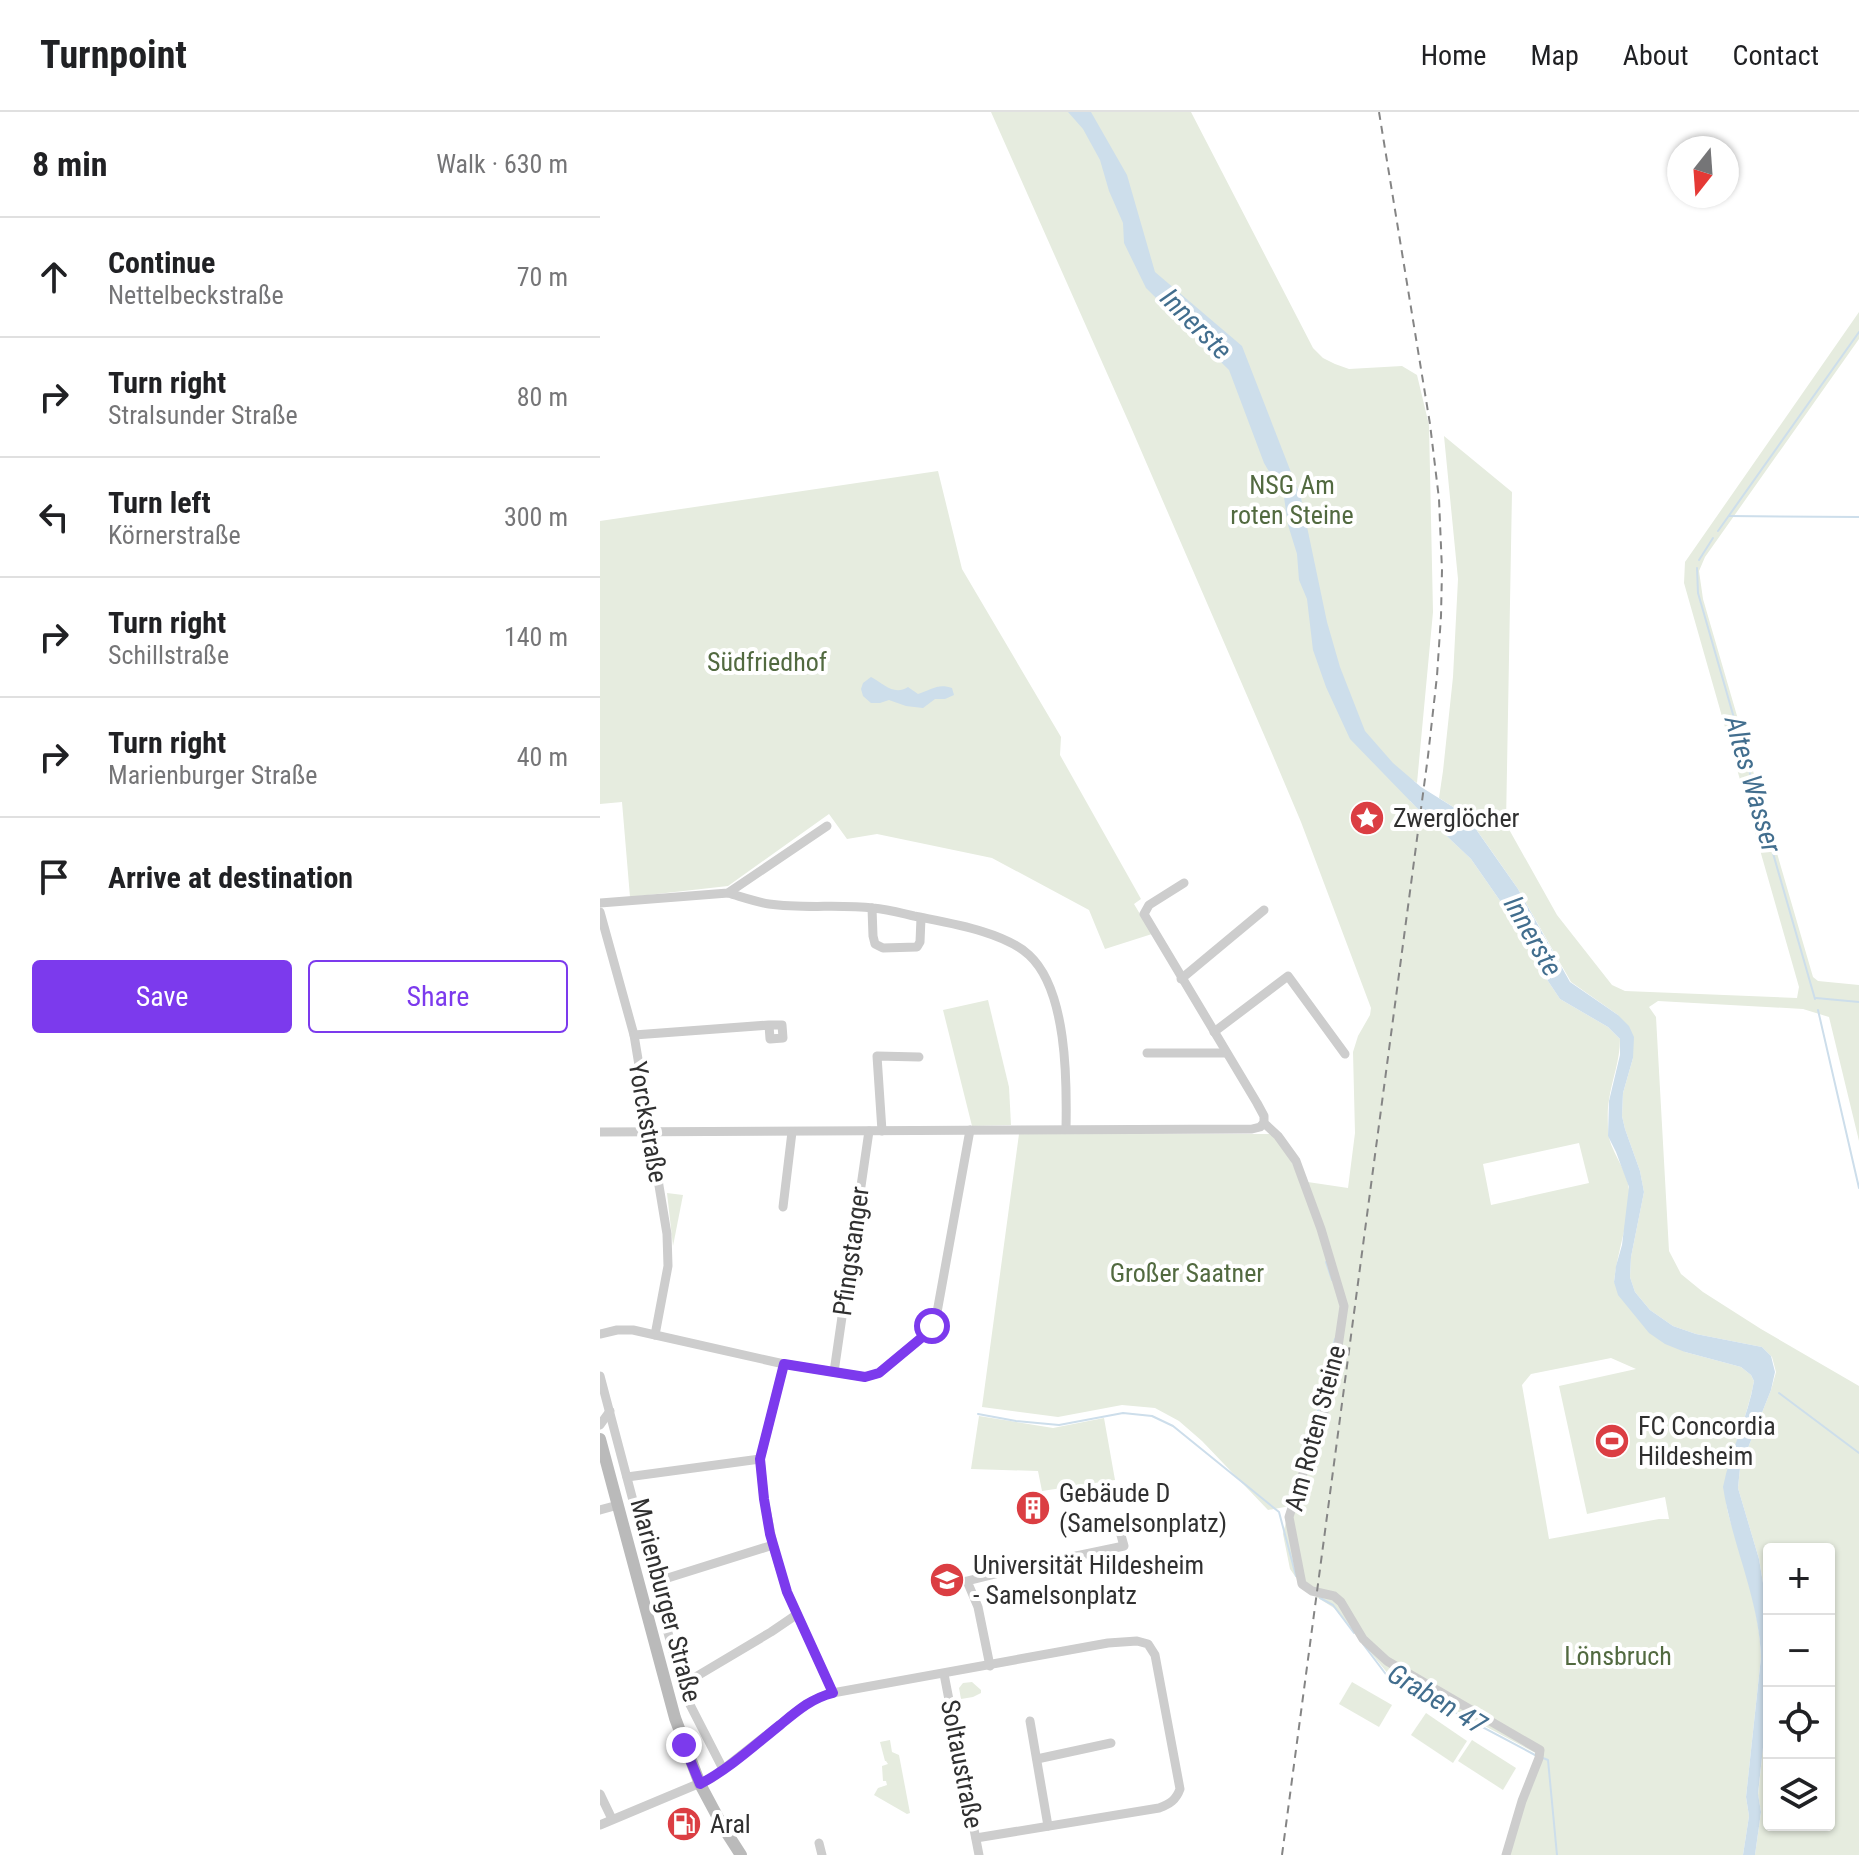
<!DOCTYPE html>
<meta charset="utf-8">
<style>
:root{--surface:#fff;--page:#f6f6f6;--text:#202124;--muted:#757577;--line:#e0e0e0;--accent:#7c3aed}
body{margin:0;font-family:"Roboto Condensed",sans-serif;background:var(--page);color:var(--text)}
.controls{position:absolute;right:24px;bottom:24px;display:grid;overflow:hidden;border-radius:8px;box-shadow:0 2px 6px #0004}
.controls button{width:72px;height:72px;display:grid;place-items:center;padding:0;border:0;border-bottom:2px solid var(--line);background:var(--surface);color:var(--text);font:40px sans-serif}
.compass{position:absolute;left:1067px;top:24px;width:72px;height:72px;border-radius:50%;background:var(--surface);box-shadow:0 2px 6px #0004;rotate:197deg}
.stop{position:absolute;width:24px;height:24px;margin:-18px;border:6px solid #7c3aed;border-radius:50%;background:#fff}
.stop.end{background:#7c3aed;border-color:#fff;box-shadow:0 2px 8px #0008}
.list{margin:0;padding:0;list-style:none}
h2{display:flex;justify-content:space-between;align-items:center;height:104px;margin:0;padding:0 32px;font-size:34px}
h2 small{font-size:26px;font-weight:400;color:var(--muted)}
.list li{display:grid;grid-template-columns:52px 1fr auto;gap:24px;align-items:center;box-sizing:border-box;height:120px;padding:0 32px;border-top:2px solid var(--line)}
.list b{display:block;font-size:30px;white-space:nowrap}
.list p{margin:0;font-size:26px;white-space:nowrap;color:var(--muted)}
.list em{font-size:26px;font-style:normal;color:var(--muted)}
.actions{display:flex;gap:16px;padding:24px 32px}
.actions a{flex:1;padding:18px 0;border:2px solid var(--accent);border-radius:8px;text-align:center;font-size:28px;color:var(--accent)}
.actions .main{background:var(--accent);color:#fff}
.icon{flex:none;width:44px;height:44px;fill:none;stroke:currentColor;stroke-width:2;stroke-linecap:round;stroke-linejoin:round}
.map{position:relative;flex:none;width:1259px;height:1743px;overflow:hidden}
header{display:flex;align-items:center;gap:48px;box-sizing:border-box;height:112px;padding:0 40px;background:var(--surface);border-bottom:2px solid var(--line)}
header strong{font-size:38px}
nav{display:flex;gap:44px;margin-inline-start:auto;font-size:28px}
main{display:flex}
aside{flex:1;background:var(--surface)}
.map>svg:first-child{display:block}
.green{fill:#e6ecdf;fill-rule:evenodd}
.water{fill:#cddeeb}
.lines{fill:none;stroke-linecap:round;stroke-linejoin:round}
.stream{stroke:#cddeeb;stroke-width:2}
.street{stroke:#cdcdcd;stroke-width:9}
.secondary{stroke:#bababa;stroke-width:12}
.rail{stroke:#858585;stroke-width:2;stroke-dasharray:8 6;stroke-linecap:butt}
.route{stroke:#7c3aed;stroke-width:10}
.labels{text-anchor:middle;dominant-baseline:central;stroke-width:8;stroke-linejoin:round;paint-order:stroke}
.park-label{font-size:26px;fill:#526a40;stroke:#fff}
.poi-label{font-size:26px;fill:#303030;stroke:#fff;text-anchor:start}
.street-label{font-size:26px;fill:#303030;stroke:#fff}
.water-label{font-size:28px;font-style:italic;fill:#426e8e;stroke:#fff}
</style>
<header>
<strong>Turnpoint</strong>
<nav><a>Home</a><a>Map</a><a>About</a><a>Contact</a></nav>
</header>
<main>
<aside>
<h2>8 min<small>Walk · 630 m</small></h2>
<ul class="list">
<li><svg class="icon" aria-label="ahead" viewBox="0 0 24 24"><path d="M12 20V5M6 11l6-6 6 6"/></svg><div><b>Continue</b><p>Nettelbeckstraße</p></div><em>70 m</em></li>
<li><svg class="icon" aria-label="right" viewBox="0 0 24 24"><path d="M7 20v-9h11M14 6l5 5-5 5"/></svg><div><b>Turn right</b><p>Stralsunder Straße</p></div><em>80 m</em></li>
<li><svg class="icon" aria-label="left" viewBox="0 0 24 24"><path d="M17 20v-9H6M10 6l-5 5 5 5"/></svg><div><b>Turn left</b><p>Körnerstraße</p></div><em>300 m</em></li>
<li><svg class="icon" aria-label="right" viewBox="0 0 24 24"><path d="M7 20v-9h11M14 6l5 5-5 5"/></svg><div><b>Turn right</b><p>Schillstraße</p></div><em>140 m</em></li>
<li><svg class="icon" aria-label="right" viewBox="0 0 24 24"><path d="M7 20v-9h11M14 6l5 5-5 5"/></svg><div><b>Turn right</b><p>Marienburger Straße</p></div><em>40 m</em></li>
<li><svg class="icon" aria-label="arrive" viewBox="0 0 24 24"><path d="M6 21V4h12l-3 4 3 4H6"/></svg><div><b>Arrive at destination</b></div></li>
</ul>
<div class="actions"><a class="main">Save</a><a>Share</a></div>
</aside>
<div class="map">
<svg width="1259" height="1743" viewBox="0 0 1259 1743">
<rect width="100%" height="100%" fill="#fff"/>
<g class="green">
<path d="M391,0H591L713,236L723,246L735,252L749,257L802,254L817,263L829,313L833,500L817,671L814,669L810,689L871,747L910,803L936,851L960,887L1008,915L1020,927C1020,949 1012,967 1009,988C1007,998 1008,1010 1008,1019C1009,1038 1028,1058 1029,1078C1030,1109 1017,1139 1014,1170L1085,1240L1141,1255L1151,1263L1154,1269C1147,1308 1128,1343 1126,1383C1125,1397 1133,1416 1137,1430C1148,1468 1160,1505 1161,1545L1146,1685L1149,1704L1143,1743H910L923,1697L943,1645L789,1563L734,1496L704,1477L690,1457L683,1422L690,1394L668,1398L602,1329L579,1309L555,1296L522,1293L458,1305L382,1295L419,1022H673L687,1041L701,1069L748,1076L755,1021L753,940L758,924L770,903L771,896L701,710L671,639L530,313ZM979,1031L989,1071L891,1093L883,1052ZM1011,1246L1036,1257L959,1274L987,1402L1065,1385L1069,1407H1059L949,1427L922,1273L931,1262Z"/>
<polygon points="1259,200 1259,227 1105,445 1099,459 1103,487 1213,865 1218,869 1259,873 1259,1029 1229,905 1203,897 1058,889 1049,895 1056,905 1069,1139 1081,1162 1103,1180 1161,1217 1259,1274 1259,1743 1155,1743 1161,1700 1158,1683 1169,1580 1169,1713 1229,1713 1229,1437 1169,1437 1169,1507 1159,1447 1138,1376 1140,1356 1171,1278 1176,1260 1172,1245 1162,1235 1096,1222 1073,1214 1050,1198 1035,1180 1030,1165 1031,1145 1044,1080 1040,1059 1025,1017 1022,1004 1023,981 1033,946 1018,903 971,870 918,777 895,744 866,703 839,686 843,659 853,565 858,467 844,324 912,380 906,712 957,803 1012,873 1025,879 1197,886 1199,875 1084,471 1085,450"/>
<polygon points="338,359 362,457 461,625 460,643 541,787 534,792 552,822 505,837 489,798 392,746 277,722 247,727 229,702 128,774 30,785 22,690 0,692 0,409"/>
<polygon points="388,888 409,975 411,1013 372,1014 343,898"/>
<polygon points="67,1081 83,1083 73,1134"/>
<polygon points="379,1304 453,1316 504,1306 515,1368 442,1379 438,1359 371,1357"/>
<polygon points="372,1570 381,1578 381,1581 373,1585 361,1587 359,1576 363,1571"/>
<polygon points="752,1570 792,1593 779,1615 739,1592"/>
<polygon points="826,1601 867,1629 853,1651 811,1623"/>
<polygon points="290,1628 292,1640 299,1643 310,1701 307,1702 274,1683 278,1676 287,1673 286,1669 283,1669 282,1654 288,1652 286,1649 285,1649 280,1630"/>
<polygon points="872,1628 916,1656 903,1678 858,1649"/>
</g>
<g class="water">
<path d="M468,0H491L527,63L555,160L642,234L701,386L727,510L740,555L765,619L793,651L821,675L866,703L918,777L970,870L1018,903L1029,914L1034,925L1033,946L1023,981L1022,1004L1025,1017L1040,1059L1044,1080L1031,1145L1030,1165L1035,1180L1050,1198L1073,1214L1096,1222L1162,1235L1171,1244L1175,1260L1171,1278L1140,1356L1138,1376L1159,1447L1169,1507V1580L1158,1682L1161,1700L1155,1743H1143L1149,1704L1146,1685L1161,1545C1159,1486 1132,1433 1123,1375C1130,1339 1148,1306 1154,1269L1151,1263L1141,1255L1085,1240L1065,1232L1049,1221L1018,1183L1014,1170L1016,1154L1022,1133L1029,1075L1016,1040L1008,1024L1009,989L1020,943V927L1008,915L960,887L936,851L910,803L871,747L815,694L750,627L726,575L713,538L707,487L699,468L697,442L688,413L684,385L664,351L629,258L546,176L524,131L523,111L509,79L500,48L483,17Z"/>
<path d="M271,565C284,572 294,584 308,575L318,582C331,578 338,571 352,576L354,583L345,587H335L323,596L306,594L289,588L280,591H271L263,584L261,577L263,571Z"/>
</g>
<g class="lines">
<g class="stream">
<polyline points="1129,404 1259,405"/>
<polyline points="1118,419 1259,220"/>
<polyline points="1099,448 1113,426"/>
<polyline points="1097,456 1098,481 1215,887"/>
<polyline points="1216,886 1259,890"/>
<polyline points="1218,898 1259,1076"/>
<polyline points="726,1150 732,1168"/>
<polyline points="1179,1281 1259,1341"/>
<polyline points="378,1302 416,1309 459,1313 523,1301 552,1304 573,1314 679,1400 696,1464"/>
<polyline points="705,1344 711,1328 735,1227"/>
<polyline points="688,1388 697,1365"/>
<polyline points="720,1486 733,1493 754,1521"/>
<polyline points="763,1532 788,1565 935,1643"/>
<polyline points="943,1646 948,1648 957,1743"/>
</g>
<g class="street">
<polyline points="584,771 549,793 544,802 657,991 664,1004 664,1011 678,1024 696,1049 721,1117 744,1194 734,1262 716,1330 705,1355 689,1405 702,1472 712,1479 734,1484 741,1490 763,1527 787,1549 940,1638 939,1646 922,1689 906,1743"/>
<path d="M128,781C142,785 156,790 169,792C204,797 239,792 273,796C287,797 301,801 314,804C348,811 403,819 429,843C467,878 467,968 466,1017"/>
<polyline points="0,791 128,781 227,714"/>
<polyline points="272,796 273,824 275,832 283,836 317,835 320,830 321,806"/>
<polyline points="0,800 34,923 67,1122 68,1154 55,1223"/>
<polyline points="581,867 664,798"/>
<polyline points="614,920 688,864 745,942"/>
<polyline points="34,923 169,913 182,913 183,926 170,927 169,913"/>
<polyline points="547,941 626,941"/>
<polyline points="282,1019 277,944 319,945"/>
<polyline points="0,1020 652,1017 660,1015 664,1011"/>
<polyline points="183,1095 192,1020"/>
<polyline points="0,1222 17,1218 33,1218 184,1252 265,1265 279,1261 326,1222 336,1206 370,1018"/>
<polyline points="184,1252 160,1347 164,1387 173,1433 187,1480 233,1581"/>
<polyline points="234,1260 269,1019"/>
<polyline points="0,1264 84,1581 123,1657"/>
<polyline points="0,1313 10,1299"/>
<polyline points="27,1365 160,1347"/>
<polyline points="0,1398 18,1393"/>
<polyline points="55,1470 173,1433"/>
<polyline points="390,1554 378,1495 367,1469 428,1454 524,1434 519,1416 512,1413 491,1417"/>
<polyline points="344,1562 379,1743"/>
<polyline points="82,1573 171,1520 196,1503"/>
<polyline points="430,1609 448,1714"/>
<polyline points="437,1647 511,1631"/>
<polyline points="0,1682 12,1707"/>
<path d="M0,1713L112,1666L206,1592L227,1582L508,1531L537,1529L548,1532L555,1543L580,1677C576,1688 570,1692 559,1696L376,1726"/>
<polyline points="219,1731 222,1743"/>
</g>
<polyline class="secondary" points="0,1327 75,1606 100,1672 123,1715 141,1743"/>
<polyline class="rail" points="682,1743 828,644 837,564 841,504 842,458 839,387 830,312 779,0"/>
</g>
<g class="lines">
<path class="route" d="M84,1633L100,1672C129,1657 155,1633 180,1613C197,1599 212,1586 233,1581L187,1480L170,1422L164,1387L160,1347L184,1252L265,1265L279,1261L326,1222L332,1214"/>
</g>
<defs>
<g id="sight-disc" transform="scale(1.8)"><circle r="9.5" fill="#db3e43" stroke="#fff"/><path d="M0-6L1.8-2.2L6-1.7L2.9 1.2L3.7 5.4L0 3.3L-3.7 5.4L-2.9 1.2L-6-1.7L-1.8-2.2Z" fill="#fff"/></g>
<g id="stadium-disc" transform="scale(1.8)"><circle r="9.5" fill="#db3e43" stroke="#fff"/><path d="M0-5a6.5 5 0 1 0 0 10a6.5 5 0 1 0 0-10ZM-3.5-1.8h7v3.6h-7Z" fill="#fff"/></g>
<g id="building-disc" transform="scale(1.8)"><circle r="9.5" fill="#db3e43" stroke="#fff"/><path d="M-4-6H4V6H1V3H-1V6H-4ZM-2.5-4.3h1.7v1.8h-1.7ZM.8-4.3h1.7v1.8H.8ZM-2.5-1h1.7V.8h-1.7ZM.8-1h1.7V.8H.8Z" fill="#fff"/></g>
<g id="university-disc" transform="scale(1.8)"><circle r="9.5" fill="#db3e43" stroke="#fff"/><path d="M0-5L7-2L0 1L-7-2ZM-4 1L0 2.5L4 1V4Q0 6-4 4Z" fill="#fff"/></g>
<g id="fuel-disc" transform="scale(1.8)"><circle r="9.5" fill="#db3e43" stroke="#fff"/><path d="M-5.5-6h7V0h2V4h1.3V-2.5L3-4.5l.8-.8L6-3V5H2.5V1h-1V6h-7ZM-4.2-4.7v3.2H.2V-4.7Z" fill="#fff"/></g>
</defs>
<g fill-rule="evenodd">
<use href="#sight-disc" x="767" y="706"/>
<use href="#stadium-disc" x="1012" y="1329"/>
<use href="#building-disc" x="433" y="1396"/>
<use href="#university-disc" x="347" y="1468"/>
<use href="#fuel-disc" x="84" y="1712"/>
</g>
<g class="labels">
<g class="park-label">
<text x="692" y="373">NSG Am<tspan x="692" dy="30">roten Steine</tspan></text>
<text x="167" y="550">Südfriedhof</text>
<text x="587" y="1161">Großer Saatner</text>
<text x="1018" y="1544">Lönsbruch</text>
</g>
<g class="poi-label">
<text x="793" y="706">Zwerglöcher</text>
<text x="1038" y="1314">FC Concordia<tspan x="1038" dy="30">Hildesheim</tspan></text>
<text x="459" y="1381">Gebäude D<tspan x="459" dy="30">(Samelsonplatz)</tspan></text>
<text x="373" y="1453">Universität Hildesheim<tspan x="373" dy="30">- Samelsonplatz</tspan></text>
<text x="110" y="1712">Aral</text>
</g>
<g class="street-label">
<text transform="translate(48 1010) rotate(80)">Yorckstraße</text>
<text transform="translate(251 1139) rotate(-82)">Pfingstanger</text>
<text transform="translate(715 1316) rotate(-75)">Am Roten Steine</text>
<text transform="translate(66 1488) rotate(75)">Marienburger Straße</text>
<text transform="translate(362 1652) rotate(79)">Soltaustraße</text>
</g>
<g class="water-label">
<text transform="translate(596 212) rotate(45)">Innerste</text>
<text transform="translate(1153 672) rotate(74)">Altes Wasser</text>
<text transform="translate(933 824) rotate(60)">Innerste</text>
<text transform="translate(837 1587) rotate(31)">Graben 47</text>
</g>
</g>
</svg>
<div class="controls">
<button>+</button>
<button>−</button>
<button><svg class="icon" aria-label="locate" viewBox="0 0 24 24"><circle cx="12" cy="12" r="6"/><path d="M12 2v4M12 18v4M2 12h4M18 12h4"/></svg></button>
<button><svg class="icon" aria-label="layers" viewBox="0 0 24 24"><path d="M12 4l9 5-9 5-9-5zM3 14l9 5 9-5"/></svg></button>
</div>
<svg class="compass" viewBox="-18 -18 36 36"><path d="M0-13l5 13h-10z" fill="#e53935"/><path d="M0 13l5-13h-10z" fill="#757577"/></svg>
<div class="stop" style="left:332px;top:1214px"></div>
<div class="stop end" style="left:84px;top:1633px"></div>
</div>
</main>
